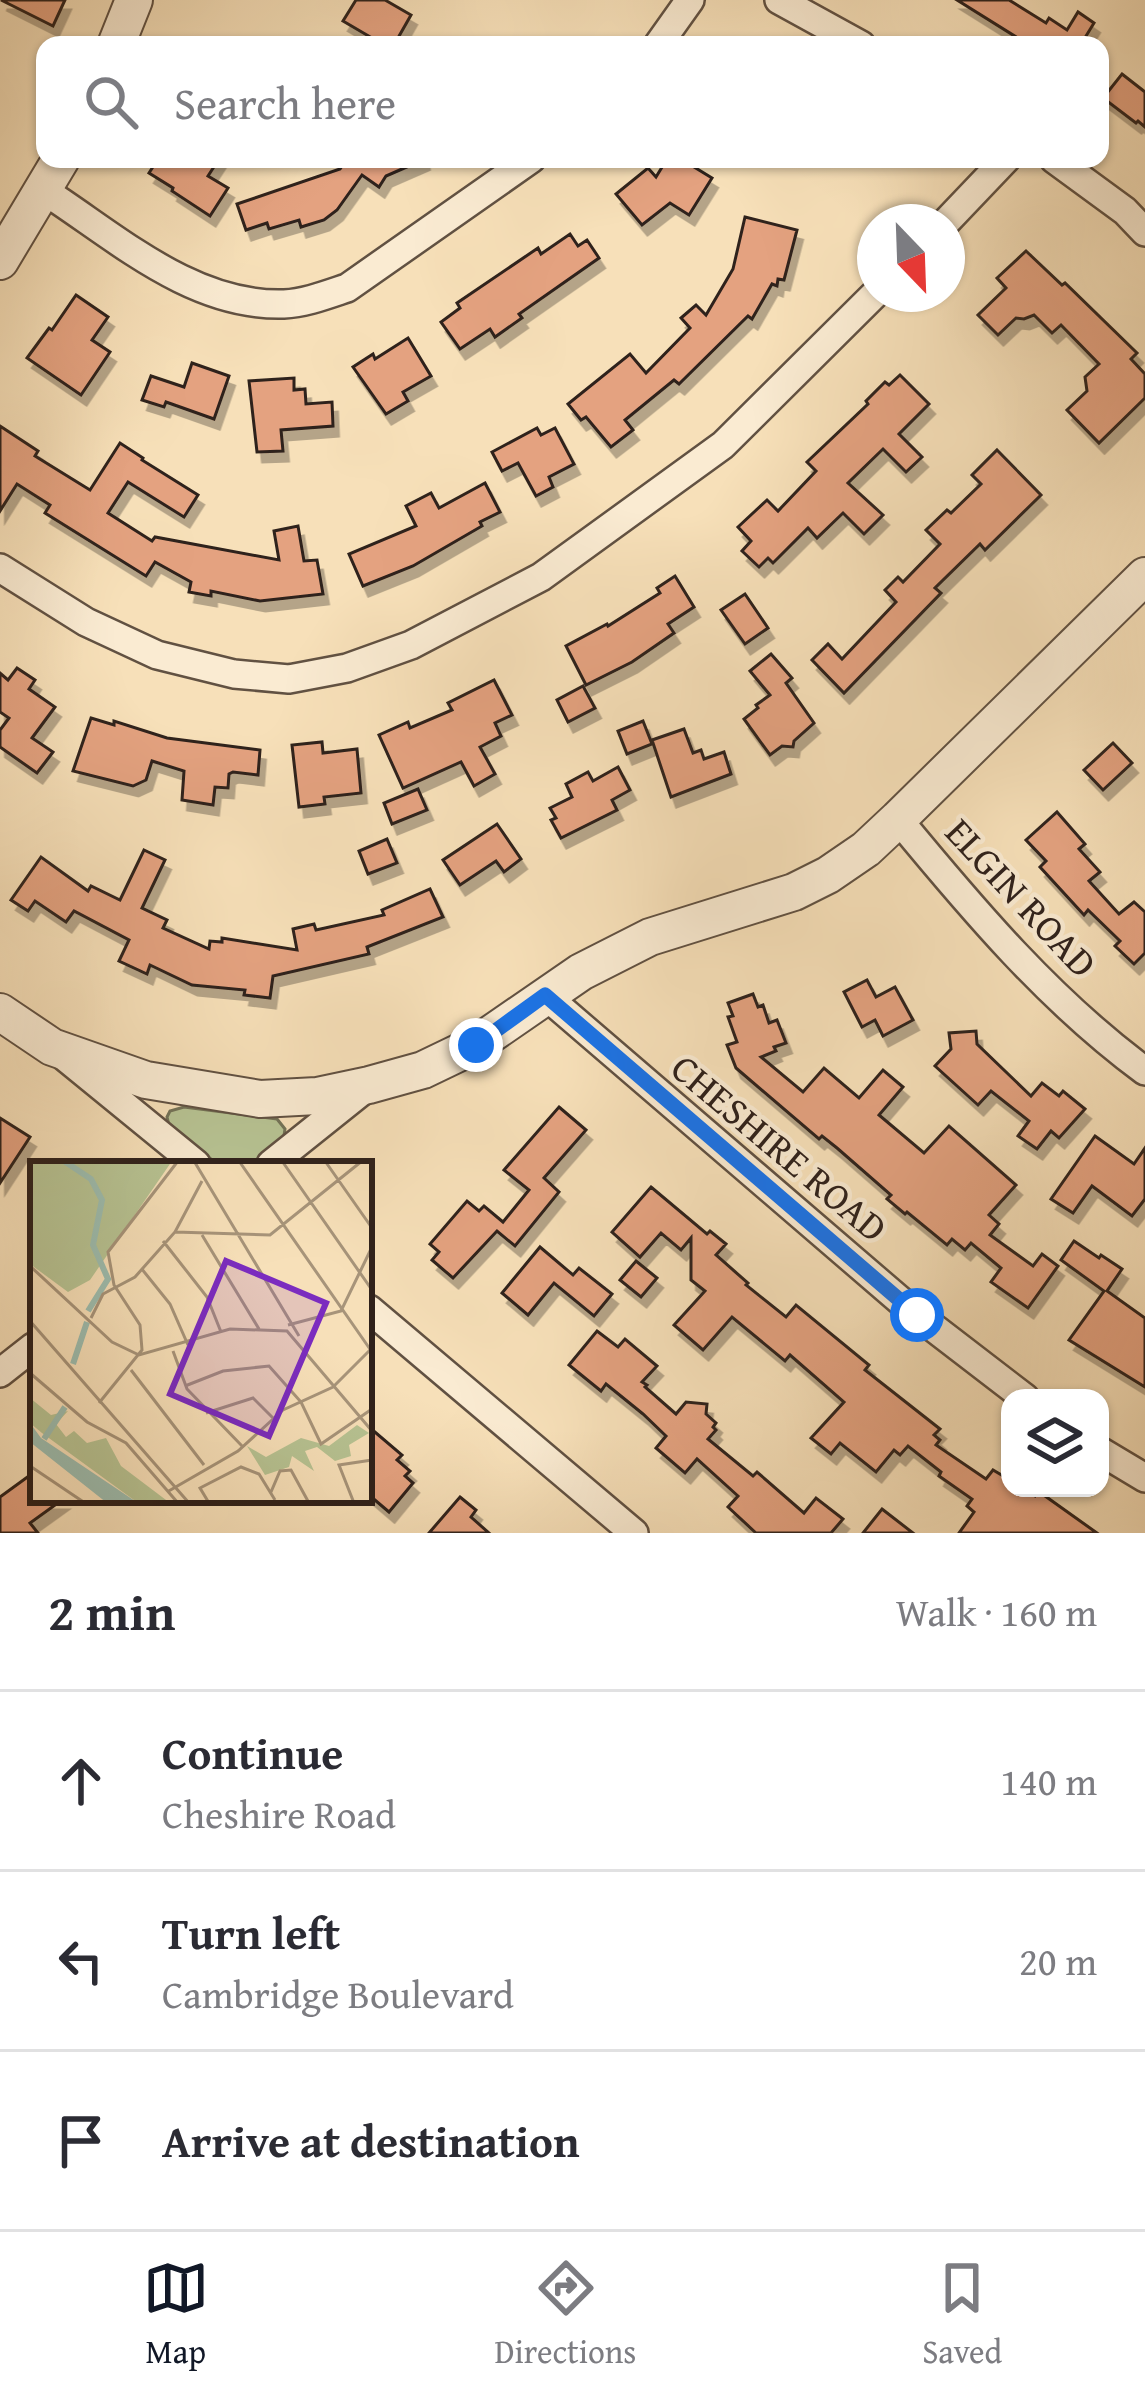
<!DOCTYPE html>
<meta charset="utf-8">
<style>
:root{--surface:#fff;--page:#f2f2f3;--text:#2b2b33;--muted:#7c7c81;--line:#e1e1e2;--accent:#111827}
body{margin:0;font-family:"Gentium Book Plus",serif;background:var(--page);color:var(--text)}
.controls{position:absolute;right:36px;bottom:36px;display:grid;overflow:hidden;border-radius:24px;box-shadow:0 3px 9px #0004}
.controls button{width:108px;height:108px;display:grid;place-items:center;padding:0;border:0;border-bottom:3px solid var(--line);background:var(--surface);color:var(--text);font:60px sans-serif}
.compass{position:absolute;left:857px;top:204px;width:108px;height:108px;border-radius:50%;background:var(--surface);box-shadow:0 3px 9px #0004;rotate:157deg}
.stop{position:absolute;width:36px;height:36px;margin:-27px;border:9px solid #1a73e8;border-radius:50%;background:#fff}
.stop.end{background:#1a73e8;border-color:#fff;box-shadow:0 3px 12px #0008}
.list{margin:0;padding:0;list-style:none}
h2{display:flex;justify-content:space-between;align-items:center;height:156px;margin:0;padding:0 48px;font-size:51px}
h2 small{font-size:39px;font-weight:400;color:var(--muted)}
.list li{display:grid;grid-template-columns:78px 1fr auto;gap:36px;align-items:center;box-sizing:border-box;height:180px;padding:0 48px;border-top:3px solid var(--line)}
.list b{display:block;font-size:45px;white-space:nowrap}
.list p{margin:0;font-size:39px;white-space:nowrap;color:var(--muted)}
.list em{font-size:39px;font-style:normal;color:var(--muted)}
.icon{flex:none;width:66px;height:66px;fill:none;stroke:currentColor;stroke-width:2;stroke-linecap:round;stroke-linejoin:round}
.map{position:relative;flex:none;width:1145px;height:1533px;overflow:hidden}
.search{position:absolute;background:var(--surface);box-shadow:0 3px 9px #0004;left:36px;right:36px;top:36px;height:132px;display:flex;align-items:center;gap:30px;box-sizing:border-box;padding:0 42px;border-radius:24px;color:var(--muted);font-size:45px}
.sheet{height:696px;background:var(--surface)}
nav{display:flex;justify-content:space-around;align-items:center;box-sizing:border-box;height:168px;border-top:3px solid var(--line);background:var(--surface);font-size:33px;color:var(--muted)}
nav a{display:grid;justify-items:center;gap:6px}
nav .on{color:var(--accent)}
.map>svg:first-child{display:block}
.green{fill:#b7c393;stroke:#737257;stroke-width:3}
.building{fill:#e4a280;stroke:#2f211b;stroke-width:3;filter:url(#shadow)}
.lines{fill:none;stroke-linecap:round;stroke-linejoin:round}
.minor-casing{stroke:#615142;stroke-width:32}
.tertiary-casing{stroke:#615142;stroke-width:40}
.minor{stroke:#faebd2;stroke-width:27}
.tertiary{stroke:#faebd2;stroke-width:36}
.route{stroke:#1a73e8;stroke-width:15}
.labels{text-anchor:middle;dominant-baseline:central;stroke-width:9;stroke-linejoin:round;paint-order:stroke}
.street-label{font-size:39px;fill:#2f211b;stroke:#faebd2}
.inset-river{fill:none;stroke:#9dbdaf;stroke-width:6}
.inset-road{fill:none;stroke:#a7947a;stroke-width:3}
.view{fill:#7b2cbf;fill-opacity:0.15;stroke:#7b2cbf;stroke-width:6}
.inset-edge{fill:none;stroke:#2f211b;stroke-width:6}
</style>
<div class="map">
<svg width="1145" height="1533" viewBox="0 0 1145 1533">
<defs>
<filter id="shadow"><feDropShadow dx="5.5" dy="10" stdDeviation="0" flood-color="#0004"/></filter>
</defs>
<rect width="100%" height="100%" fill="#f7e0b9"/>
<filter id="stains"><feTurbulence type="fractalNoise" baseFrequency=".00167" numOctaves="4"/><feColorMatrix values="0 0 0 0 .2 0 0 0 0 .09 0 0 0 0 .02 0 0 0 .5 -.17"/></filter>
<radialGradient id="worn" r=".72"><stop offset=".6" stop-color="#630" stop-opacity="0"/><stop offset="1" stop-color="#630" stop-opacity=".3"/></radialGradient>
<polygon class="green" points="184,1107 277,1119 285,1129 283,1142 255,1164 217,1164 169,1125 167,1117 170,1111"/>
<g class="building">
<polygon points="1,0 65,0 53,26"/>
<polygon points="356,0 385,0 411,15 394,45 368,45 372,38 343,21"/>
<polygon points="957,0 1009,0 1046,23 1049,18 1067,30 1078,12 1094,23 1083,41 1089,45 1029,45"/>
<polygon points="1122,74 1145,92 1145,127 1138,121 1136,123 1103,98"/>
<polygon points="158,159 219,159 208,176 228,188 210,216 172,191 173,188 149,173"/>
<polygon points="339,159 425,159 386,176 379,187 362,175 337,210 324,220 301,227 299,220 269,229 267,223 246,230 237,204 340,169 344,163"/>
<polygon points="667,159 681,159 712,178 689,215 670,203 642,225 616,194 648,168 656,177"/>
<polygon points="745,217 797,230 784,280 778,279 777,286 772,284 752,319 748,316 679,384 674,380 625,420 633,430 611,447 586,417 581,420 568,404 630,354 646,373 690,328 681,318 696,305 706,315 733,269"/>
<polygon points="570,234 578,246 587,240 599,258 519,314 522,318 495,337 490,329 460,349 441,322 460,308 457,303 538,248 541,254"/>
<polygon points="1026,251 1062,285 1065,283 1137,353 1131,359 1145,374 1145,398 1099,443 1067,410 1087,391 1085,377 1099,364 1061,325 1052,333 1034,315 1024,319 1016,318 998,335 978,315 1006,288 997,278"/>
<polygon points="76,295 108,317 92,340 110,352 81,395 27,358 49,328 52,330"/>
<polygon points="408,338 431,376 403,392 408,401 386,414 353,367 373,354 375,359"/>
<polygon points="192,363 229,376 214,419 166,402 164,407 142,400 151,376 184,387"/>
<polygon points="900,375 929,404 899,434 922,457 906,472 883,449 848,483 883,515 864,534 843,513 817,538 808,528 773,563 768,558 759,567 742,551 751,541 738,527 767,500 778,511 816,471 807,462 868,404 866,401 885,382 889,385"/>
<polygon points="294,378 294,390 305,389 306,404 332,402 333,426 281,430 283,451 257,452 249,381"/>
<polygon points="0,426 38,451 35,456 90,490 120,443 143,458 142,460 198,495 184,517 128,482 108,513 152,541 155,537 279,560 274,531 298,526 304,561 317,560 323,594 260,601 211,591 211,596 189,592 191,582 155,562 146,576 45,513 50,505 17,484 0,511"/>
<polygon points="537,428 541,435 555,428 574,464 549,477 553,487 536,496 518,463 502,471 492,452"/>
<polygon points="997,450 1041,495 985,550 980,544 935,588 941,593 844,693 812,660 828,644 842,659 896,602 885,590 898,577 903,582 940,544 926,530 947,510 951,513 981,484 972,475"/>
<polygon points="485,483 500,512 480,522 482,526 413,566 363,586 349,554 416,526 406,506 431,493 439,508"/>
<polygon points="675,576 694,607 668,624 674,633 632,662 586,685 566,646 607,624 608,626 660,593 657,588"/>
<polygon points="745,594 768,628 745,644 721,610"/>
<polygon points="771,654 792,678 786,683 814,723 794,741 793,747 782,746 770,755 744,719 758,708 756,705 770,695 750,671"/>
<polygon points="17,668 35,680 29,689 55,707 32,738 53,752 37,773 0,747 0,730 9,718 0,712 0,673 8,680"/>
<polygon points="494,680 512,715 495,723 501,736 480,747 495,774 474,786 461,762 403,788 379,735 408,722 410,728 452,710 448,703"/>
<polygon points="583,686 595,708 568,722 557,700"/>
<polygon points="91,718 114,725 114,721 167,738 260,750 258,775 233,772 229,774 228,788 215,787 213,805 182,800 184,771 152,761 146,780 133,786 73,771"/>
<polygon points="643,721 652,744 627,754 618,731"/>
<polygon points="684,729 693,753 701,750 704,759 724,752 731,774 671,797 652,740"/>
<polygon points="322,742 323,753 357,749 361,793 324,797 325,804 299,807 292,745"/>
<polygon points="1113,743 1132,763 1103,790 1084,770"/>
<polygon points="618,767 630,790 612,800 617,810 561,838 551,820 556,818 550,808 572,797 566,784 588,772 593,781"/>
<polygon points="418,789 427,810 392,824 384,803"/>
<polygon points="1057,812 1085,844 1079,849 1100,872 1089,881 1119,914 1134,902 1145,912 1145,953 1134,964 1115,946 1120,941 1088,910 1084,915 1040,867 1046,861 1026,840"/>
<polygon points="497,824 521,859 504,872 496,861 460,885 443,860"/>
<polygon points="387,839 397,863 368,874 359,851"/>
<polygon points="144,850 165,860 142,908 167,920 163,928 209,949 210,941 222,942 222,938 297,950 293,929 314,924 316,930 384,915 382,910 430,889 443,917 367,947 369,954 273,976 270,998 244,995 245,990 192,985 150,965 147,974 119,961 129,940 74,911 66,922 35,901 28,911 11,900 41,857 88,891 91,886 120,900"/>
<polygon points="867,980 876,997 895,987 913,1020 883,1036 875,1020 862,1027 844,992"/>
<polygon points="753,994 758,1007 763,1005 769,1023 777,1020 786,1043 774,1047 776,1051 761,1057 803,1092 824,1068 859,1098 883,1070 903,1087 879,1115 924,1153 949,1126 1016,1185 989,1215 999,1224 990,1235 1033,1266 1042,1254 1058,1266 1028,1308 991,1282 1001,1268 971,1243 965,1250 952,1239 947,1245 907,1212 905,1214 887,1199 891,1195 837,1148 822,1136 819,1139 736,1068 727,1045 737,1042 728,1017 733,1016 728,1003"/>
<polygon points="976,1031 977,1044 1031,1096 1042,1083 1059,1096 1063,1091 1085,1109 1059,1138 1051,1131 1037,1149 1018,1136 1029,1121 991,1091 978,1105 935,1066 951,1049 949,1033"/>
<polygon points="559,1107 586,1130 544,1178 559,1192 515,1246 497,1231 453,1278 432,1260 439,1252 430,1244 467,1201 479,1211 484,1206 503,1222 529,1190 504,1170"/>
<polygon points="0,1118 30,1137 0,1183"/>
<polygon points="1095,1136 1134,1164 1145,1148 1145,1199 1132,1216 1092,1186 1073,1213 1051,1199"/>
<polygon points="651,1187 707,1234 710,1231 726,1244 716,1255 748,1283 746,1285 786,1317 796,1305 869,1365 865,1370 940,1429 934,1435 940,1440 936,1445 986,1479 993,1470 1010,1480 1010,1488 1023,1488 1035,1496 1038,1491 1097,1533 959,1533 974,1512 967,1506 972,1499 939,1476 941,1472 908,1446 900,1455 894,1450 876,1472 840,1443 831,1454 811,1438 844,1402 790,1355 785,1361 732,1317 703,1350 674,1325 705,1291 691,1280 691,1238 681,1250 661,1233 640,1257 612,1232"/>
<polygon points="1074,1241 1099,1258 1101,1255 1122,1269 1107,1291 1145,1318 1145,1387 1069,1340 1104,1291 1061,1260"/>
<polygon points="540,1247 573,1275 579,1268 612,1294 594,1316 554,1283 528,1315 502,1293"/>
<polygon points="636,1261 657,1278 641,1297 620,1280"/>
<polygon points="597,1331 618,1347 625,1339 657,1366 642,1382 647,1385 645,1387 676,1414 686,1402 707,1404 706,1414 716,1423 713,1427 716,1430 708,1439 753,1476 757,1472 804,1513 816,1498 843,1519 831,1533 756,1533 728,1507 738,1496 697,1459 685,1473 656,1448 666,1436 643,1414 606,1384 601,1391 569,1365"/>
<polygon points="369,1427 402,1455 397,1460 410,1471 405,1476 413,1483 389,1512 369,1495"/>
<polygon points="33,1473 33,1500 62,1500 30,1523 38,1533 0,1533 0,1497"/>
<polygon points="460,1497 476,1510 471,1517 489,1533 429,1533"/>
<polygon points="882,1509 913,1533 863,1533"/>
</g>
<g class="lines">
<g class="minor-casing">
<g id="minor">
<polyline points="779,0 861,45"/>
<polyline points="658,45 690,0"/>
<polyline points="1054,159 1125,211 1145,232"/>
<path d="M43,190C116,237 192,307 284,304C305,303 326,295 347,288L531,159"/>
<polyline points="946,222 1006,159"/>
<polyline points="0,568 86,622 157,655 234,674 289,679 347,668 411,645 541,577 723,445 875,294"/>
<path d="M898,819C973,910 1050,1001 1145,1071"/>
<polyline points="546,996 917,1315 1025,1398"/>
<polyline points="65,1057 196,1164"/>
<polyline points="271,1164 366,1088"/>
<polyline points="369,1309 634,1533"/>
<polyline points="0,1373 33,1347"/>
<polyline points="1100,1451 1145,1478"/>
</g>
</g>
<g class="tertiary-casing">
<g id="tertiary">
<polyline points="116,45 134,0"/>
<polyline points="0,261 61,159"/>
<polyline points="0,1012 52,1047 146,1080 260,1099 317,1096 369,1085 423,1070 475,1045 581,972 650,937 794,892 828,875 866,849 898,819 1145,576"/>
</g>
</g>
<use href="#minor" class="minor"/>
<use href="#tertiary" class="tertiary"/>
</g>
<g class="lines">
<polyline class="route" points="476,1045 545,995 917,1315"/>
</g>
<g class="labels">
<g class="street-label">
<text transform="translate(1022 897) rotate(47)">ELGIN ROAD</text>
<text transform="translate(780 1147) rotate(40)">CHESHIRE ROAD</text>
</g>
</g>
<g transform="translate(30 1161)">
<rect width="342" height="342" fill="#f7e0b9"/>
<path d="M0,0H142L60,119L38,131L0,103ZM0,237L21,254L38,250L26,263L36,276L44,270L57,282L76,277L91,305L140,342H108L12,272L0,262ZM327,264L339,272L319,284L321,295L305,300L287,286L275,290L284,310L262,295L259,306L235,314L217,285L236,296L271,277L299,285Z" fill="#b7c393"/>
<path d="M0,262L11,277L108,342H77L0,281Z" fill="#9dbdaf"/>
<path class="inset-river" d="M34,0L61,18L72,39L63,84L78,118L58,150M43,203L57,161M14,278L35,246"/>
<path class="inset-road" d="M164,0L269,175M209,0L342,191M252,0L342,129M295,0L342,67M145,71L240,74L332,0M172,74L229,168M133,80L177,136L191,171M0,105L82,181L109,194L200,168L257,170L342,270M111,107L140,143L158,184M61,157L73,133L105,116L145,71L172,20M0,160L159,342M258,164L311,150L342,86M143,190L157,228L213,286M101,209L174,304M0,212L57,261L96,282L148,342M155,225L193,210L239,205L271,241L291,283L342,248M69,242L112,189L110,164L84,124L78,91L148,0M176,252L223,237L243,257M0,305L55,342M137,331L208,290L253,249L303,226L342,187M241,331L250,310L261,309L279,342M179,342L170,327L211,306L229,313L245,339M324,342L309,304L342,299"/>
<path class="view" d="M196,100L296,142L239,275L140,233Z"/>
<rect width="342" height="342" class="inset-edge"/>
</g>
<rect width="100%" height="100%" filter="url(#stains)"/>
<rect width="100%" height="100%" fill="url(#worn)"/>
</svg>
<div class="controls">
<button><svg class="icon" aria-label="layers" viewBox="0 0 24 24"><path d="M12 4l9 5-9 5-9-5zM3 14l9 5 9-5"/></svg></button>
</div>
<svg class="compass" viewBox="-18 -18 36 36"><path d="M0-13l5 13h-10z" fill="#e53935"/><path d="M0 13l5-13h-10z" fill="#7c7c81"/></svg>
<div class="stop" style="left:917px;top:1315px"></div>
<div class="stop end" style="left:476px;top:1045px"></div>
<div class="search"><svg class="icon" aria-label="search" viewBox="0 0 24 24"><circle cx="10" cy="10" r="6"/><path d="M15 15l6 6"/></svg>Search here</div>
</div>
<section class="sheet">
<h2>2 min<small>Walk · 160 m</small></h2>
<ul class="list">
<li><svg class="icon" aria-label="ahead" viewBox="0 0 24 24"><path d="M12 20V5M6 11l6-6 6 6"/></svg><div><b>Continue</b><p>Cheshire Road</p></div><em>140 m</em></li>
<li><svg class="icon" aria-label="left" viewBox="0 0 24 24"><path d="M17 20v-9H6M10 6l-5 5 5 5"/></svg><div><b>Turn left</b><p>Cambridge Boulevard</p></div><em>20 m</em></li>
<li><svg class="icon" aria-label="arrive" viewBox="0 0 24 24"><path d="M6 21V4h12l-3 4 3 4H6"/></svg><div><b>Arrive at destination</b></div></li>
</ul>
</section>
<nav>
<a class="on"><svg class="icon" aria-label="map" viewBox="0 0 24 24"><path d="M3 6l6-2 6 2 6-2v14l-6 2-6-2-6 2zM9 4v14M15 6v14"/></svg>Map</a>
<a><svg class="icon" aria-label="directions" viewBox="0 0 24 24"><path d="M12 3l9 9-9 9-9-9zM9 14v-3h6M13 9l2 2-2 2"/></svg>Directions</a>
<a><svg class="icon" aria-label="saved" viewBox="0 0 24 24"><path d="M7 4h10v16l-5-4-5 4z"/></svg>Saved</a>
</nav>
